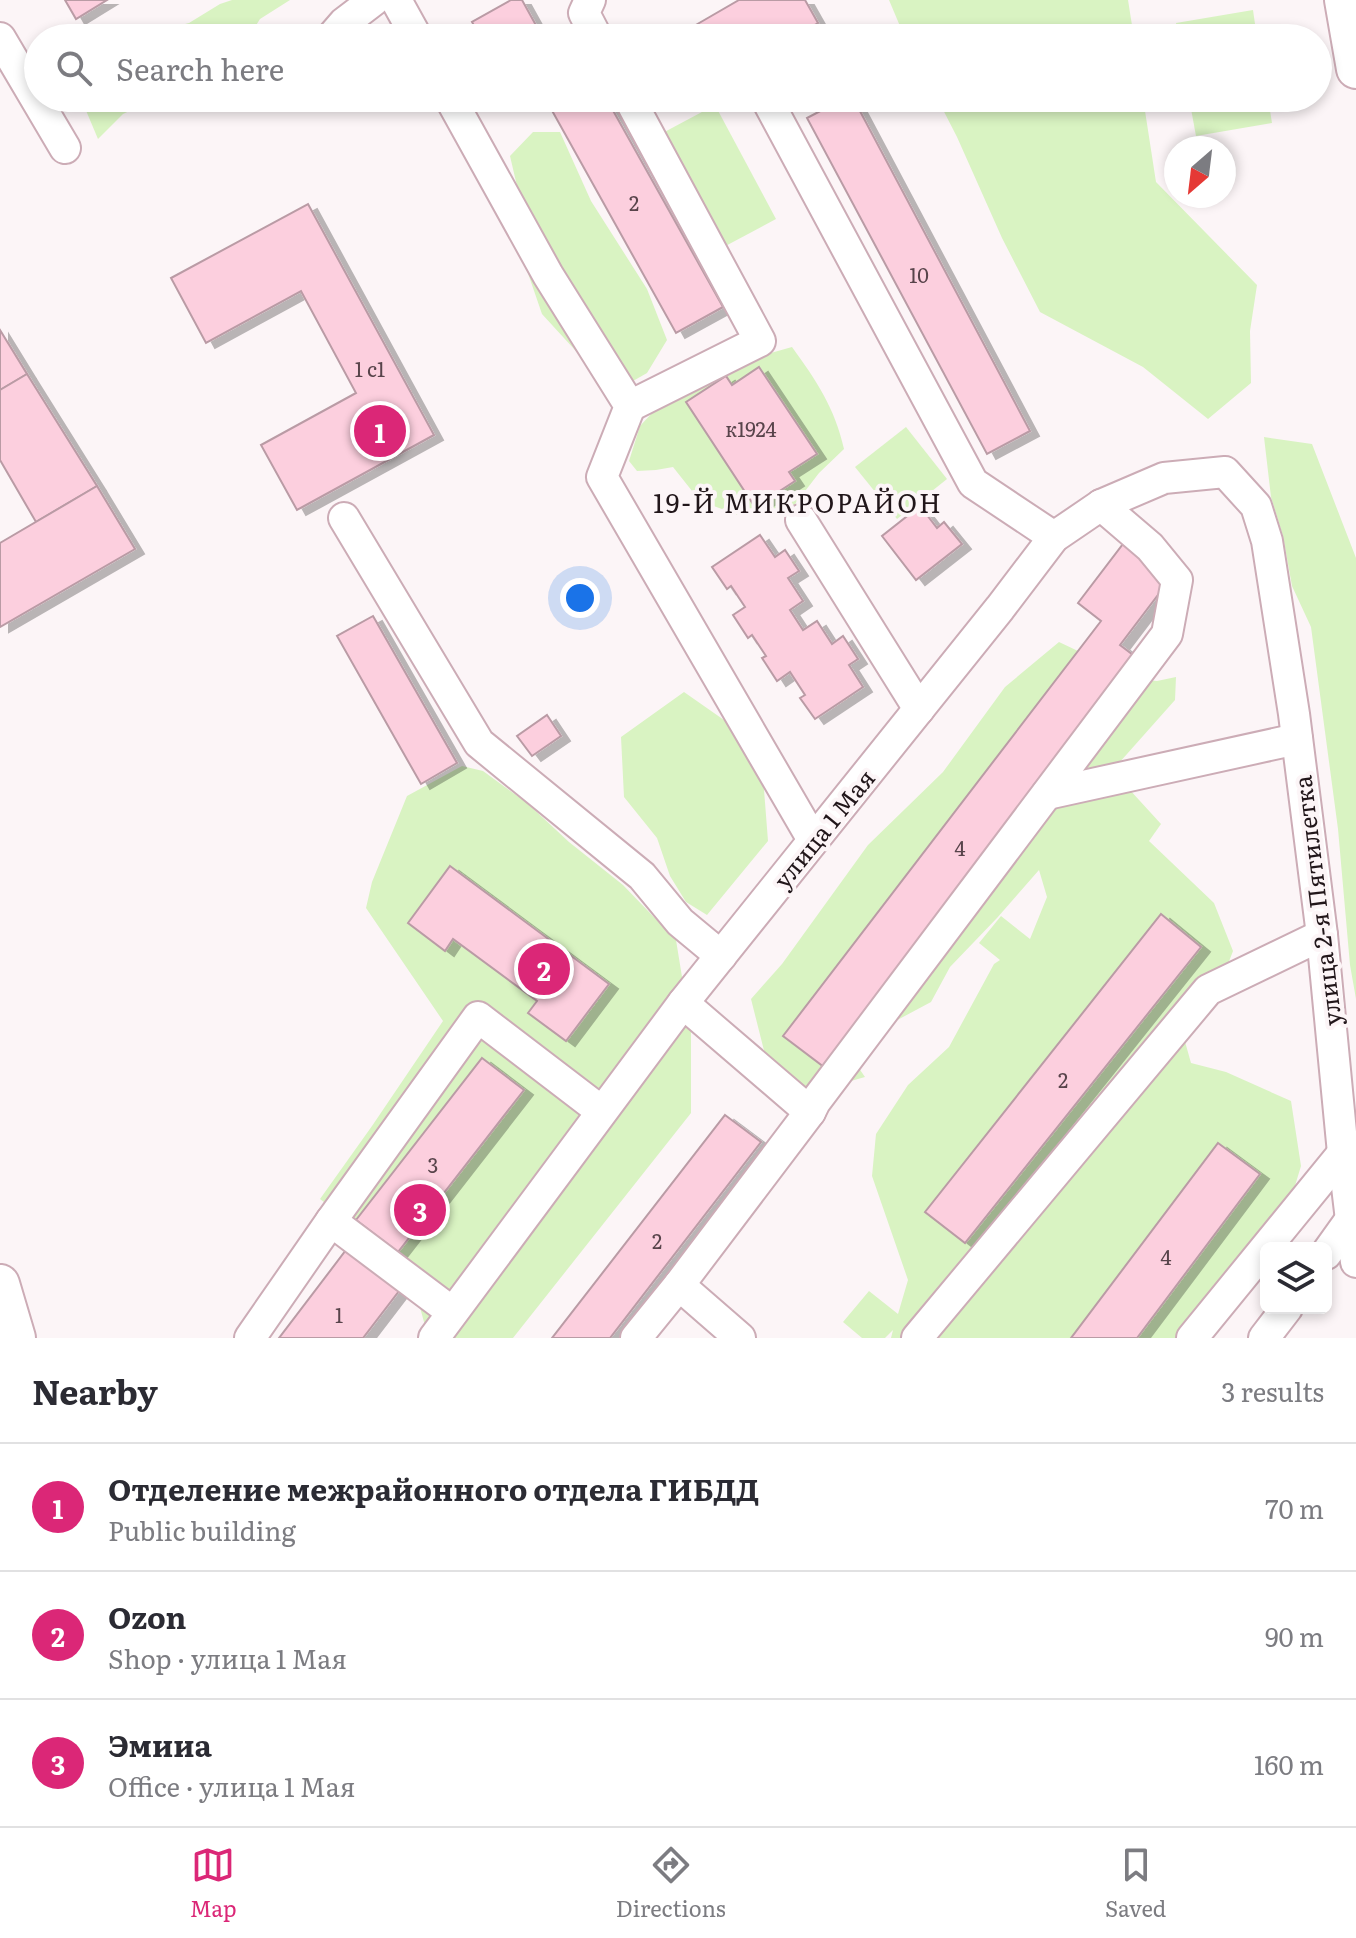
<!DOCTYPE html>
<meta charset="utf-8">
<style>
:root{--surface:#fff;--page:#f7f7f7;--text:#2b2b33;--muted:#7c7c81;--line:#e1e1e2;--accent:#db2777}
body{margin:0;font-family:Literata,serif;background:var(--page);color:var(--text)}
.controls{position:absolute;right:24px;bottom:24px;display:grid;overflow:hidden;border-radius:12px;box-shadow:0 4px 12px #0003}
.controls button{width:72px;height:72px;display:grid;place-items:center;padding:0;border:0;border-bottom:2px solid var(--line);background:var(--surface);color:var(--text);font:40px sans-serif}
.compass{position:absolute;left:1164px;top:136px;width:72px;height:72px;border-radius:50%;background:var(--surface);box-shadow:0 4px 12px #0003;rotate:208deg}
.you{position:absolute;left:580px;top:598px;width:28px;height:28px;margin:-20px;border:6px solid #fff;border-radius:50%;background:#1a73e8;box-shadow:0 0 0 12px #1a73e833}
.badge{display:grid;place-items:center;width:52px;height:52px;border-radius:50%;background:var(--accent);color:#fff;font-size:26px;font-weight:700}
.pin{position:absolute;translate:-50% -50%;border:4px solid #fff;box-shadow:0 2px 8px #0006}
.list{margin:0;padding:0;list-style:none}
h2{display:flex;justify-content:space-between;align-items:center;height:104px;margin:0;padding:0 32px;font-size:34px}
h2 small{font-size:26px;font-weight:400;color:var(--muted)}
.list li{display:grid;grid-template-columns:52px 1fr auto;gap:24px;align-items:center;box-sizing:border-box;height:128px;padding:0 32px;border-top:2px solid var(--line)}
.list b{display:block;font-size:30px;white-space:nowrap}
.list p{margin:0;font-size:26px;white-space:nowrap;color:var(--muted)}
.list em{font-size:26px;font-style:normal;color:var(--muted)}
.icon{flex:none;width:44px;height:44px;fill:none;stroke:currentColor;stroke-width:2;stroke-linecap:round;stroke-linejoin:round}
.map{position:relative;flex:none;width:1356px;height:1338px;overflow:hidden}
.search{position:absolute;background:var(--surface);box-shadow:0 4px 12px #0003;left:24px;right:24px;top:24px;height:88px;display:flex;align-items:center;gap:20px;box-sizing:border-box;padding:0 28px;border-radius:44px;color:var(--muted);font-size:30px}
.sheet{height:488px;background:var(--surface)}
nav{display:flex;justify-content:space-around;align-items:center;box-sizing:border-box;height:112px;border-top:2px solid var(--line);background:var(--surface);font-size:22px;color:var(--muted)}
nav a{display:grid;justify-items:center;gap:4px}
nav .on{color:var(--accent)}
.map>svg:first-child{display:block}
.green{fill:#d9f3c2}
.building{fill:#fccfde;stroke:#ba9ba5;stroke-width:2;filter:url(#shadow)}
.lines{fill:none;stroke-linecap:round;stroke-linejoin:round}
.minor-casing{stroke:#ccacb6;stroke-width:34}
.major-casing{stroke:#ccacb6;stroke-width:42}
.minor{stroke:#fff;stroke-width:30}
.major{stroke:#fff;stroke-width:38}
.labels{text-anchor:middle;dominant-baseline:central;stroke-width:8;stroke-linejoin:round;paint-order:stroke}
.number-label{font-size:20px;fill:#58444b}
.street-label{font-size:24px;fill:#21161a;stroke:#fcf5f7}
.neighbourhood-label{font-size:26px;letter-spacing:2px;fill:#21161a;stroke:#fcf5f7}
</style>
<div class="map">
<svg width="1356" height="1338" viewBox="0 0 1356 1338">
<defs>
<filter id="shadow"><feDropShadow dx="9" dy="5" stdDeviation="0" flood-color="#0004"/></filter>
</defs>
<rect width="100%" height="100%" fill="#fcf5f7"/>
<g class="green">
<polygon points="232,0 290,0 260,19 248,38 153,38 154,32 189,23 220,4"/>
<polygon points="889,0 1128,0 1134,38 905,38"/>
<polygon points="1253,10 1257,38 1179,38 1176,23"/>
<polygon points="84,98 157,98 123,114 98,139 82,101"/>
<polygon points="937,98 1143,98 1156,182 1257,285 1250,331 1251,383 1208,419 1143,367 1040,312 1002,238 957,137"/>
<polygon points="1189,98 1268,98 1272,123 1196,136"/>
<polygon points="715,105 776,219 718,250 657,136"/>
<polygon points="533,132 560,132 591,201 647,289 667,340 647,373 626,385 596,373 542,314 521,253 517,186 510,156"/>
<path d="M792,347C816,380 835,408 844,449L819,473L789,512L741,516L700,501L673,467L656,470L637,471L629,461L640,426L665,399L760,356Z"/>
<polygon points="906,427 947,479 897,519 855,467"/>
<polygon points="1264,437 1312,444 1356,558 1356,999 1350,965 1338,829 1311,627 1292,586 1283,536 1271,497"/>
<polygon points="1059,642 1137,679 1157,681 1176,677 1175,700 1119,763 1129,789 1161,824 1149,841 1214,903 1233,951 1217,993 1184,1038 1191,1063 1226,1072 1291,1101 1301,1166 1276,1248 1203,1338 891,1338 893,1330 885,1338 862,1338 843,1322 869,1291 898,1314 908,1280 872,1176 876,1134 908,1085 949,1047 994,964 1000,960 979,943 1001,916 1030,939 1047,897 1039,870 997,918 950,967 931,1002 845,1048 865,1077 777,1102 751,999 782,964 868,845 943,772 1005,687"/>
<polygon points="684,692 734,727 762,764 768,841 707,915 686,902 670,876 657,838 624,797 621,737"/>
<polygon points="462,766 483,771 527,803 569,842 623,885 676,940 691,1032 691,1113 513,1338 426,1338 427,1333 409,1267 320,1199 372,1126 443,1021 366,908 372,882 407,796"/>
</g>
<g class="building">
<polygon points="65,0 107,0 76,19"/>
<polygon points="511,0 522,0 543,38 481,38 472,22"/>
<polygon points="739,0 805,0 818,23 792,38 785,38 777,26 756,38 701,38 694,26"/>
<polygon points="545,98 606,98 723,307 676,333"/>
<polygon points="845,98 853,98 1030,431 987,454 807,118"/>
<polygon points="308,204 434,435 297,510 261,445 356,393 301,291 206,343 171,278"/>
<polygon points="0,330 27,374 0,390"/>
<polygon points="759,367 817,454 789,472 795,481 755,507 686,402 726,376 732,385"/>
<polygon points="27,374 97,486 36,522 0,460 0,390"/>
<polygon points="97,486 135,549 0,627 0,543"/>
<polygon points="920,506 937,528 944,522 962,544 916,580 882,536"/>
<polygon points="760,535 775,557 785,550 799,571 788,578 803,601 790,610 803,630 817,621 832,644 843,636 858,659 849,665 863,687 815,719 800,698 805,695 790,672 777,681 762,658 766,656 752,635 748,638 733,615 745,607 731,586 727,589 712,567"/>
<polygon points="1123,544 1170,579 1120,645 1137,658 824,1067 783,1036 1101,621 1078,603"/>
<polygon points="373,616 457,763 421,784 337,636"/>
<polygon points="547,715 561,736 532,756 517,736"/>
<polygon points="450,866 609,984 566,1041 528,1013 537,1001 453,939 445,951 408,923"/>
<polygon points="1161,914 1201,947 965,1243 925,1212"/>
<polygon points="482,1058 524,1090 398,1252 356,1220"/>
<polygon points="725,1115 761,1142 610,1338 552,1338"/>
<polygon points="1218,1143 1260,1174 1137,1338 1071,1338"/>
<polygon points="346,1250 399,1291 363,1338 279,1338"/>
</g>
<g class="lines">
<g class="minor-casing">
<g id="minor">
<polyline points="396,0 417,38"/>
<polyline points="590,0 584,13 597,38"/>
<polyline points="0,38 65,148"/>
<polyline points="331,38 344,23 374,0"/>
<polyline points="450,98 548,275 630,406 602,477 813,840"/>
<polyline points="629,98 760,341 630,406"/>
<polyline points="766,98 973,483 1054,537"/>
<polyline points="344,518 479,743 642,876 680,922 721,956"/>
<polyline points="801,520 919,709"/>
<polyline points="1047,794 1297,739"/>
<polyline points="683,1003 810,1112"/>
<polyline points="331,1221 452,1312"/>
<polyline points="1326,1254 1351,1219"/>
<polyline points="679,1285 740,1338"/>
<polyline points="250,1338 331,1221 478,1017 601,1111"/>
<polyline points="434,1338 683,1003 1000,608 1054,537 1101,505 1164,478 1225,472 1256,506 1267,541 1294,714 1322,935 1343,1153 1356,1262"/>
<polyline points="636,1338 679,1285 810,1112 815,1102 1167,634 1177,580 1150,547 1101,505"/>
<polyline points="917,1338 1208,990 1322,935"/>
<polyline points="1192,1338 1343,1153"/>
<polyline points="1264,1338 1287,1308"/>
</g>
</g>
<g class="major-casing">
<g id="major">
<polyline points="1344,0 1356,69"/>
<polyline points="0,1284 16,1338"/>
</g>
</g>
<use href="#minor" class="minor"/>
<use href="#major" class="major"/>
</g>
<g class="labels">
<g class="number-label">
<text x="634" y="202">2</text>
<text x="919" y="274">10</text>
<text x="370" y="368">1 с1</text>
<text x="751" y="428">к1924</text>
<text x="960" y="847">4</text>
<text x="1063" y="1079">2</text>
<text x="433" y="1164">3</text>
<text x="657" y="1240">2</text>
<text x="1166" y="1256">4</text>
<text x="339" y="1314">1</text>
</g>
<g class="street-label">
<text transform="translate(823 828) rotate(-51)">улица 1 Мая</text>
<text transform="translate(1316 901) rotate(-97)">улица 2-я Пятилетка</text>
</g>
<g class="neighbourhood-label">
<text x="798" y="501">19-Й МИКРОРАЙОН</text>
</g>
</g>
</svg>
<div class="controls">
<button><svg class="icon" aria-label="layers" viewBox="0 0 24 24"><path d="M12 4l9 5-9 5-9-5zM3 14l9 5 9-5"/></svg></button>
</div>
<svg class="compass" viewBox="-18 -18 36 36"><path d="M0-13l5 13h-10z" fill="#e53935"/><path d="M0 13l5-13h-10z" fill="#7c7c81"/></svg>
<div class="you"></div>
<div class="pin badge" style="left:380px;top:431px">1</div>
<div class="pin badge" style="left:544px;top:969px">2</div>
<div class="pin badge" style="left:420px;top:1210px">3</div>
<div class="search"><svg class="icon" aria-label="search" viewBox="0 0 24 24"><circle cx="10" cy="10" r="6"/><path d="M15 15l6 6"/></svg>Search here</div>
</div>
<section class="sheet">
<h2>Nearby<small>3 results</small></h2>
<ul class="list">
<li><span class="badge">1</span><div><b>Отделение межрайонного отдела ГИБДД</b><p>Public building</p></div><em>70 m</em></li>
<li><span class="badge">2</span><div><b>Ozon</b><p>Shop · улица 1 Мая</p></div><em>90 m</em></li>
<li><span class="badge">3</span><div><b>Эмииа</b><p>Office · улица 1 Мая</p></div><em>160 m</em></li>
</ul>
</section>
<nav>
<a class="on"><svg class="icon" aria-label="map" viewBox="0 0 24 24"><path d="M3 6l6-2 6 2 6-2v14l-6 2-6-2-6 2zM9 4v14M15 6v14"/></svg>Map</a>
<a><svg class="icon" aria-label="directions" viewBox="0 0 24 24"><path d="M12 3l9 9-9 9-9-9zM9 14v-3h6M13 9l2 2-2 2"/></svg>Directions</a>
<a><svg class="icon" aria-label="saved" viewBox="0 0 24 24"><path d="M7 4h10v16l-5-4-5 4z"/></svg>Saved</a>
</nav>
